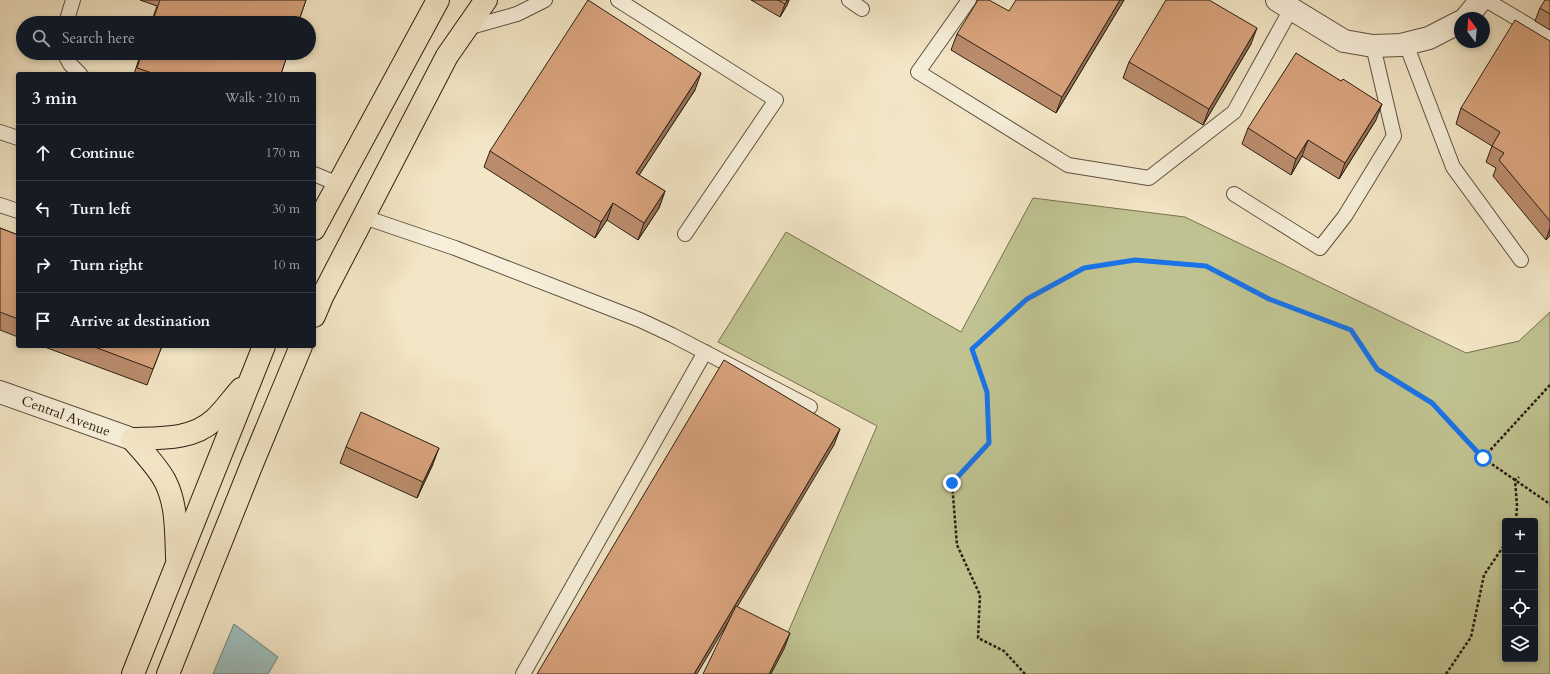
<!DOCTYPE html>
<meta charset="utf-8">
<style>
:root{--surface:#171b24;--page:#242831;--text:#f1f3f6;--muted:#9ea1a6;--line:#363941}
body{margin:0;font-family:Cardo,serif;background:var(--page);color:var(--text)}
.controls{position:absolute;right:12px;bottom:12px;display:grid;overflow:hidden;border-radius:4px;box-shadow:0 2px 6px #0003}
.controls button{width:36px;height:36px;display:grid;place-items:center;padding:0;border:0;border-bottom:1px solid var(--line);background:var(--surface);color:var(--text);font:20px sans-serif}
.compass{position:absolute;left:1454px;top:12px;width:36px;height:36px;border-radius:50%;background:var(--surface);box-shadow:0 2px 6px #0003;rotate:344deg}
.stop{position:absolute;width:12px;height:12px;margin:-9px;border:3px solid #1a73e8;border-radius:50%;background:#fff}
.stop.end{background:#1a73e8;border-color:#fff;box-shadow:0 1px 4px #0008}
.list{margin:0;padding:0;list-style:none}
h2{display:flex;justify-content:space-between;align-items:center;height:52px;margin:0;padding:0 16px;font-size:17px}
h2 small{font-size:13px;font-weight:400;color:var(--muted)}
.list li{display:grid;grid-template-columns:26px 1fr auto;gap:12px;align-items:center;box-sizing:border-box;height:56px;padding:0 16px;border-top:1px solid var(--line)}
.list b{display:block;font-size:15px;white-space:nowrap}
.list em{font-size:13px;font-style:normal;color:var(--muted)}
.icon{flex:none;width:22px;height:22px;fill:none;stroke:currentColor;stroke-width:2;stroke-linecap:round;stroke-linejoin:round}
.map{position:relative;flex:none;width:1550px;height:674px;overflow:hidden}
.search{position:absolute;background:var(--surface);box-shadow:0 2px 6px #0003;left:16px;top:16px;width:300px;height:44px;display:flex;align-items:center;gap:10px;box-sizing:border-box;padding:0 14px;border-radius:22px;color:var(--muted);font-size:15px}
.panel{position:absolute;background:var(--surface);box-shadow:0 2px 6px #0003;left:16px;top:72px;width:300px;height:276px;border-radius:4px}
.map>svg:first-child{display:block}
.green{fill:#c0c391;stroke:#767152;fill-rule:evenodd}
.water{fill:#9dbebc;stroke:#707e78}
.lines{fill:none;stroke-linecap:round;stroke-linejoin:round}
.lane-casing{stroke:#5e5140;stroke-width:16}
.street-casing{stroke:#5e5140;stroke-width:24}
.highway-casing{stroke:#2c1f13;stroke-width:24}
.path{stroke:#2c1f13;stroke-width:2.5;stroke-dasharray:3 2;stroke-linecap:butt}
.lane{stroke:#f7efda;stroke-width:14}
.street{stroke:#f7efda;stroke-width:22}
.highway{stroke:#f3e6c6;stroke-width:22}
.wall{fill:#ba8c6c;stroke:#2c1f13}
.shaded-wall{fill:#977258;stroke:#2c1f13}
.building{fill:#d8a37d;stroke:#2c1f13}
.route{stroke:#1a73e8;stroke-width:5}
.labels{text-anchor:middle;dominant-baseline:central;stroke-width:3;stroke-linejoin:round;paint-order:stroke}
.street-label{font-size:14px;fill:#2c1f13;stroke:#f7efda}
</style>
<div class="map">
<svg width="1550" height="674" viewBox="0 0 1550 674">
<rect width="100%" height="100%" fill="#f3e6c6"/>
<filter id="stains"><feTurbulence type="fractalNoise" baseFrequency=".005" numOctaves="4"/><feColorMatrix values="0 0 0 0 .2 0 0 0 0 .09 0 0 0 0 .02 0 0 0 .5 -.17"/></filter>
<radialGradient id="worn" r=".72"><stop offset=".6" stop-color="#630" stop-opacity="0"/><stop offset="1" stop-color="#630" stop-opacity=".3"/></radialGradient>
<path class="green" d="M1033,198L1185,217L1466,353L1519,341L1550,312V674H770L877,426L718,342L786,232L961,332ZM1505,521H1535V659H1505Z"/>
<polygon class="water" points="234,624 278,657 268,674 213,674"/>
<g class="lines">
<g class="lane-casing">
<g id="lane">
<polyline points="618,0 776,100 685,234"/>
<polyline points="849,0 862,9"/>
<polyline points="969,0 918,72 1068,165 1149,178 1234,112 1291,9"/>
<polyline points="1486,0 1550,38"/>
<polyline points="66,23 73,0"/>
<polyline points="467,28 517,14 545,0"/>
<polyline points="1406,44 1453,167 1521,260"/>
<polyline points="64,53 70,64 80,74"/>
<polyline points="0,132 18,138"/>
<polyline points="314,174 338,184"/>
<polyline points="1234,194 1320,248 1345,216 1394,136 1373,46"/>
<polyline points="0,205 18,211"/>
<polyline points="364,217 455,248 640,320 672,335 810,407"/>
<polyline points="523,674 705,352"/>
</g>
</g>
<g class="street-casing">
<g id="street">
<polyline points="1277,0 1344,41 1373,46 1401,45 1429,38 1460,22"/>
<polyline points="1466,18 1481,0"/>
<polyline points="0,392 132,439"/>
</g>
</g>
<g class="highway-casing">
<g id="highway">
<polyline points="314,229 438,0"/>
<polyline points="314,316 322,297 447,56 486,0"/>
<path d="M132,439C160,438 192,440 214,420C224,411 232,399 241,389"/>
<path d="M132,439C143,452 157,466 165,481C177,504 176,532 177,557"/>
<polyline points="133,674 264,346"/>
<polyline points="168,674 252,464 301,346"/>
</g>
</g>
<g class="path">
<polyline points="1550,385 1483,458 1550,504"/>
<polyline points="1516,521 1517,506 1515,480 1519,477"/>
<polyline points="1025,674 1004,651 978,638 980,595 957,545 952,483 989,443 987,392 972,349 1027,299 1084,268 1135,260 1206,266 1269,299 1351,330 1377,369 1432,403 1483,458"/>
<polyline points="1446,674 1471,637 1484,575 1505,544"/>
</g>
<use href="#lane" class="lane"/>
<use href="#street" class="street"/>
<use href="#highway" class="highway"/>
</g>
<g class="wall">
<polygon points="140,0 306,0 298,23 151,23 157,6"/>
<polygon points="751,0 789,0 787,5 780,17"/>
<polygon points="1124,0 1056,113 951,50 957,34 1009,11"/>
<polygon points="1550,0 1550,30 1535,21 1540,8"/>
<polygon points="1550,41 1550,236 1546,240 1493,176 1496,168 1486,162 1492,146 1456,124 1461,108"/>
<polygon points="1251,44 1203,125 1123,78 1129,62"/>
<polygon points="141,53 288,53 281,74 134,74"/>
<polygon points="695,90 639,175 665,191 659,208 638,240 607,220 595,238 484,167 490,151"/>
<polygon points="1376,120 1339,179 1302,156 1291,175 1242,144 1248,128"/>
<polygon points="0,228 18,235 18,337 0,330"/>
<polygon points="42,346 162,346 147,385"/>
<polygon points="346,447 433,464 417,498 340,463"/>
</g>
<g class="shaded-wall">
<polygon points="787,0 789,0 787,5 780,17 785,4"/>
<polygon points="1120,0 1124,0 1056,113 1062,97"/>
<polygon points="1257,28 1251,44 1203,125 1209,109"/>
<polygon points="701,73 695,90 630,189 636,173"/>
<polygon points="1382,104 1376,120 1339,179 1345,163"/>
<polygon points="1308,140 1302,156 1291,175 1296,159"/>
<polygon points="665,191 659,208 638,240 644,223"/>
<polygon points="613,203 607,220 595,238 601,222"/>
<polygon points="1550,228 1550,236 1546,240"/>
<polygon points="840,429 834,445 697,674 694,674"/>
<polygon points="439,448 433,464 417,498 423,482"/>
<polygon points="790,633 784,649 771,674 769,674"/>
</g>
<g class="building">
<polygon points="160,0 306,0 298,23 152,23"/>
<polygon points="588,0 701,73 636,173 665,191 644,223 613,203 601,222 490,151"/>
<polygon points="778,0 787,0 785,4"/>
<polygon points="978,0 989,0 1009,11 1016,0 1120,0 1062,97 957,34"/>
<polygon points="1166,0 1209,0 1257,28 1209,109 1129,62"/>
<polygon points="1545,0 1550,0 1550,14 1540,8"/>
<polygon points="1515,20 1550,41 1550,221 1499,160 1504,153 1492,146 1500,132 1461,108"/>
<polygon points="142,53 288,53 281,74 155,74 137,68"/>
<polygon points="1296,53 1341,81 1343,79 1382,104 1345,163 1308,140 1296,159 1248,128"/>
<polygon points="0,228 18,235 18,319 0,312"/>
<polygon points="92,346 162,346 153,369"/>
<polygon points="724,360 840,429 694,674 537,674"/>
<polygon points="361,412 439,448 423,482 346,447"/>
<polygon points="736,606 790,633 769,674 703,674"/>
</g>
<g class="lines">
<polyline class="route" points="952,483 989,443 987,392 972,349 1027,299 1084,268 1135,260 1206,266 1269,299 1351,330 1377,369 1432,403 1483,458"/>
</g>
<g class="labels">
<g class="street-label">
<text transform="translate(66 416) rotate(20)">Central Avenue</text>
</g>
</g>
<rect width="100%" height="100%" filter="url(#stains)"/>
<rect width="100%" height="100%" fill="url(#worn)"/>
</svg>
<div class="controls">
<button>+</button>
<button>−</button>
<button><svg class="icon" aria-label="locate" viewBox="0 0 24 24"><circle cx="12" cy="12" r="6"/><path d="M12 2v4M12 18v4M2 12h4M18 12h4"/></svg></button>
<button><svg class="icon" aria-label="layers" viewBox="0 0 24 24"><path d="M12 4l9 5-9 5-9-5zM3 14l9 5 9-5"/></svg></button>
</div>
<svg class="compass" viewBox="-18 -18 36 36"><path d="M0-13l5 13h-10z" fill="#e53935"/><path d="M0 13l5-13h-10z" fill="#9ea1a6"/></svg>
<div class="stop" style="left:1483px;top:458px"></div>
<div class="stop end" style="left:952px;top:483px"></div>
<div class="search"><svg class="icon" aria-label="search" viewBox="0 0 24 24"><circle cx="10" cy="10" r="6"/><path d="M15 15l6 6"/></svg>Search here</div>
<section class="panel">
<h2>3 min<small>Walk · 210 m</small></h2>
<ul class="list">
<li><svg class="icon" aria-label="ahead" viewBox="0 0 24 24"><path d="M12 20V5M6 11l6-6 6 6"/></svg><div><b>Continue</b></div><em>170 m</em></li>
<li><svg class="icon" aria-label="left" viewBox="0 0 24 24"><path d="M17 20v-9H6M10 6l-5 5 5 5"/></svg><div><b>Turn left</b></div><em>30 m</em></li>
<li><svg class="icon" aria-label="right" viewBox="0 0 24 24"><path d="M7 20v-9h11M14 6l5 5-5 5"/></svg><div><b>Turn right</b></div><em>10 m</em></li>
<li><svg class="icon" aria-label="arrive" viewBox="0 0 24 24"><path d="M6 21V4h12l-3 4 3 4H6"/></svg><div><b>Arrive at destination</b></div></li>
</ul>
</section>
</div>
